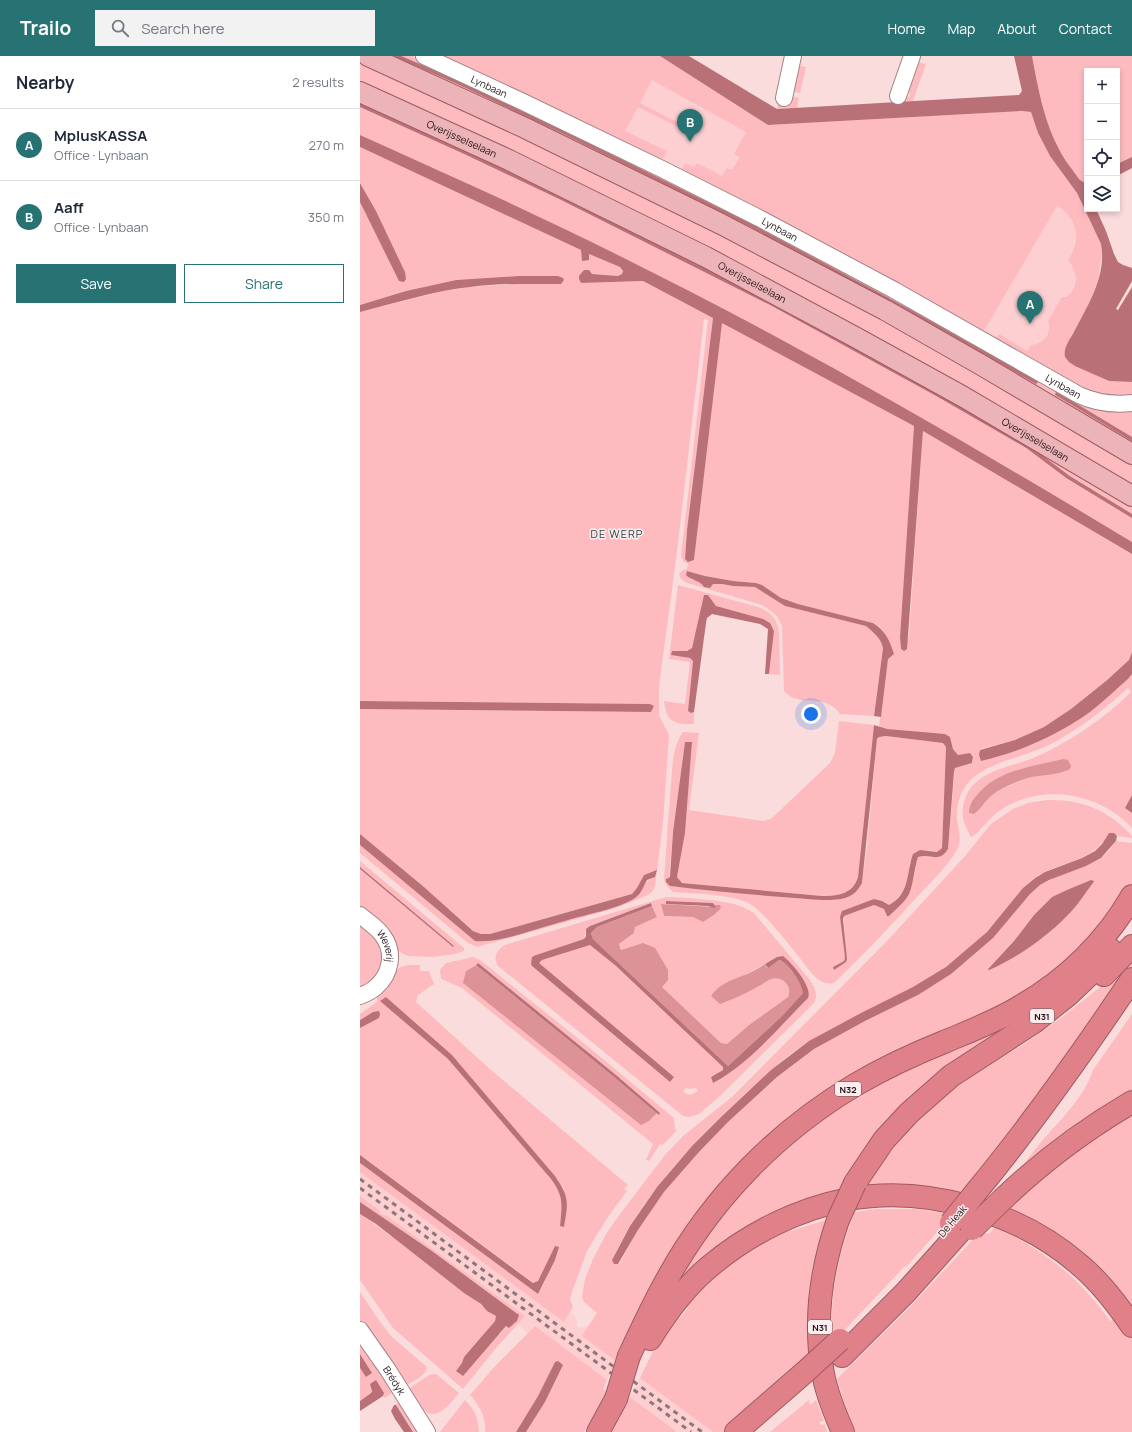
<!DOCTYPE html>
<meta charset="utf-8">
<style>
:root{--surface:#fff;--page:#f2f2f3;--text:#1f2937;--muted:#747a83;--line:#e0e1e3;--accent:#277272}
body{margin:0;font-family:Manrope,sans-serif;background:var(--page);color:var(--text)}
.controls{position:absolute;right:12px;top:12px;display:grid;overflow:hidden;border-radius:0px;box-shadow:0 2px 6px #0003}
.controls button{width:36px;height:36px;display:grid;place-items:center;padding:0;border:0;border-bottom:1px solid var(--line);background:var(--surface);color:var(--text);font:20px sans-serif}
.you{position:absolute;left:451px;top:658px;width:14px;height:14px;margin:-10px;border:3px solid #fff;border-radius:50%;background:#1a73e8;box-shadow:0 0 0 6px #1a73e833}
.badge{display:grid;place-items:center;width:26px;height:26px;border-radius:50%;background:var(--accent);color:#fff;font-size:13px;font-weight:700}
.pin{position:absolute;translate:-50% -33px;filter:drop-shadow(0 1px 2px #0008)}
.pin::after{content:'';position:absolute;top:21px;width:14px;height:12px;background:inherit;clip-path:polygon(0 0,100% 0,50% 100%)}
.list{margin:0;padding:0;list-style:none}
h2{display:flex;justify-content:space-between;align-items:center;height:52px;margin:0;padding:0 16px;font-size:17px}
h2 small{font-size:13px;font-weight:400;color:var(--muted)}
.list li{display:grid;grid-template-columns:26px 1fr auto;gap:12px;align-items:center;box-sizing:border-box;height:72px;padding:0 16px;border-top:1px solid var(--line)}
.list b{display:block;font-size:15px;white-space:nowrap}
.list p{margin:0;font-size:13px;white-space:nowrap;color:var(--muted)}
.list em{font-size:13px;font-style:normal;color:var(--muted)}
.actions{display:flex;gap:8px;padding:12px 16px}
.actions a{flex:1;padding:9px 0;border:1px solid var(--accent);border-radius:0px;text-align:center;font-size:14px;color:var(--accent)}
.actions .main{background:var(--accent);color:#fff}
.icon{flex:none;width:22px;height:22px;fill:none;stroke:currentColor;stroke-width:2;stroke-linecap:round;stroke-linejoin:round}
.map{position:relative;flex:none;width:772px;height:1376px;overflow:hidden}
header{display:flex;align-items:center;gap:24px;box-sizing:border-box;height:56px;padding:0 20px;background:var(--accent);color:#fff}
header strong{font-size:19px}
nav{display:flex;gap:22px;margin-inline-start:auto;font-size:14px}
.search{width:280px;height:36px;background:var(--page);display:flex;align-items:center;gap:10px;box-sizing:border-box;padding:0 14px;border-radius:0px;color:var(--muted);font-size:15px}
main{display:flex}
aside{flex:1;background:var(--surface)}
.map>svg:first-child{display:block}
.built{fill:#fdcfd1}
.green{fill:#febbbf;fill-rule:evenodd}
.forest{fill:#dc9297}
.water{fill:#b97177}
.pier{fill:#fadcdd}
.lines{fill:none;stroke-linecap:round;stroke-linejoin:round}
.stream{stroke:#b97177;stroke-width:3.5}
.minor-casing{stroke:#a68385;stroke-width:18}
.major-casing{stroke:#9e5b61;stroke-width:22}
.highway-casing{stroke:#9e5b61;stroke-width:24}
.minor{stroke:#fff;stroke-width:16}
.major{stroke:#ecb3b8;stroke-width:20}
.highway{stroke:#e08089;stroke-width:22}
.rail{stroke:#8d7778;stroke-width:3;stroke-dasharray:5 5;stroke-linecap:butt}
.highway-bridge-casing{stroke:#9e5b61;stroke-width:24;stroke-linecap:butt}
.highway-bridge{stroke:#e08089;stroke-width:22}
.labels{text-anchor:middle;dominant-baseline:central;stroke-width:3;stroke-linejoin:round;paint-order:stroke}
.shield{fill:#fdedee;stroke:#645657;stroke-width:1}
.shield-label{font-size:9px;font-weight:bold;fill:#221516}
.street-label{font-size:10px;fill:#221516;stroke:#fdedee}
.neighbourhood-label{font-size:11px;letter-spacing:1px;fill:#1b3e3e;stroke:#fdedee}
</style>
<header>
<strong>Trailo</strong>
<div class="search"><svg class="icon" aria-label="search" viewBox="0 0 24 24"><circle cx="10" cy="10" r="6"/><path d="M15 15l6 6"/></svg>Search here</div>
<nav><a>Home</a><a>Map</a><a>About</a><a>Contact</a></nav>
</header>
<main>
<aside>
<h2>Nearby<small>2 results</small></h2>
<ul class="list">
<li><span class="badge">A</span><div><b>MplusKASSA</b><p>Office · Lynbaan</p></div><em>270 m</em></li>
<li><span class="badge">B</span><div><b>Aaff</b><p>Office · Lynbaan</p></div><em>350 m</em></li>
</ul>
<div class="actions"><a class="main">Save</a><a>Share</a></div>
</aside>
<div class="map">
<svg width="772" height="1376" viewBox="0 0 772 1376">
<rect width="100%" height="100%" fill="#fadcdd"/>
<g class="built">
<polygon points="290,13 393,78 368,138 256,82"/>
<polygon points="697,150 709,160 715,169 717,178 716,188 708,204 716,216 716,227 709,239 703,241 688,265 689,275 686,282 680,287 671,289 665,299 624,275"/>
<polygon points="0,1116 171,1242 203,1251 216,1261 217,1270 220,1272 229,1270 257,1306 247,1324 232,1313 174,1282 157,1268 116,1226 27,1160 21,1158 18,1153 0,1140"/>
<polygon points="280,1322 353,1376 317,1376 270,1341"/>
</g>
<g class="green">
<polygon points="23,0 52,0 158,49 396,167 691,328 772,351 772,391 706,352 693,338 679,330 662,326"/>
<path d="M82,0H300L408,69L662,55L671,56L678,77L690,100L717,137L741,188L742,197L738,224L709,306L749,325L772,326V339L758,340L743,339L724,333L636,282L639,278L667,295L671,289C684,288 692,278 688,265L702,241H706C720,230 718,217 708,204C722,183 718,163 697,150L624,275L530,223L323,115L322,113L325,107L334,111L337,107L362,120L367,112L372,114L380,101L374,98L386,76L292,24L280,47L317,66L321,58L323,60L318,71L278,51L265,75L307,95L304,101L300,104L158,35Z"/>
<path d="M672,0H772V101L757,108V15H727V125L723,126L719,123C713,114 705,105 700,95C684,66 678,32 672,0Z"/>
<polygon points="556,6 566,8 553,45 533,46 534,43 549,41 550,38 547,32"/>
<polygon points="0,8 22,13 172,82 503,250 772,405 772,433 0,30"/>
<polygon points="437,9 446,11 440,37 431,35"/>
<polygon points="430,40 439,42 437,52 417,53 419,45"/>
<path d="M0,43L340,204L688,398L718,421L772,452V486C607,386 439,291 266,204C179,159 89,120 0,79Z"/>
<path d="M0,91L221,194L222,205L229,198L260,211L263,215L262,218L258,220L232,218L221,227L283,225L353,262L327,474L325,503L328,506L334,504L362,266L554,370L540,581L541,593L544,595L549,579L563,375L772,498V596L769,604L746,625L711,653L684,671L655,684L620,693L621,705C660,696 698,679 730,656C743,646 755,634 768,623L772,618V739L765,752L772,757V772C738,736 680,726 638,756C628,763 622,774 612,781L610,780C608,775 605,769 603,763C601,751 606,735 615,727C630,713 653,710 671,703C708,687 743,664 771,636L768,632C744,654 718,674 689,689C666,700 626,707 610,725C600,735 596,750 597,764C599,774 602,784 597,794C587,811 571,826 558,840C531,870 503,899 474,927C466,929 460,925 454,920C440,903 404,853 386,846C363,837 336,838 313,836L307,830L304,825L308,767L313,703C315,693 317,684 323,676L339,677L329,754L403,765L411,763L470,707L475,697L479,665L514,669L498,822C493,838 478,840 462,840L322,827L317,821L325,777L332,686L325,687L313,776L309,822L310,830L411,840L480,843L502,827L507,791L517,683L519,681L526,680L584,687L586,691L582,792L577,796L568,794L550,806C548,824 545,840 529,849L522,845L480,861L485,902L484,905L473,911L474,913L486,906L484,860L514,849L524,853L527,860H529L554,822L556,808L558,801C571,797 579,808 588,793L595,712L612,707L613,705V701L610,697L598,699L593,693L590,681L527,673H522L519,670L528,603L524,577L519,570L513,567L438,548L421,542L402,529L396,527L373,525L345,520L327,515L330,523L353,528H362L373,530L395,531L425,550L506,570L517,579L522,587L523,592L514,660L480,658C466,636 439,653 424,635L422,570L417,560L407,552L399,548L327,527L321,523L319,518L323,514L327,513L328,508L324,506L321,500L348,264L344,263L317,496L299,630V659L309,679L303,767L295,830L292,836L286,840L256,852L117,891L108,887L0,797V789L115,885L268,845C277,837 284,825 295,821L297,815L284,819L277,833L272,838L130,878H121L113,875L64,831L0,778V653L291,656L294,650L290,648L0,645V256L83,235L110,231L153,228H184L203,222L198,220H159L96,224L46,235L0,249V146L45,216L16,155L0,127ZM703,703L705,716C692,717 680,718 668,722C647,729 628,742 609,752C612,746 616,739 621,734C642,714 677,709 703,703Z"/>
<path d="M318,529L398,551C411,556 418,563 419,577L420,619L409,618L414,575L412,571L356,550L348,539L332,592L327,595H312V599L330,602L333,605L328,655L331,657L334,656V668C315,669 306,666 304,645L325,648L330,606L309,603Z"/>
<path d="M687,744C721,743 749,754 772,780V782L757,780L754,777H749C735,800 718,803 694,812C687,815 679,818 673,823C655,838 643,859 627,876C615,888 600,900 586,911C545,941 494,959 450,985C428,998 407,1018 388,1035C344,1075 303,1118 271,1168C264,1179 258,1192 252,1204L259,1208L278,1174L304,1136L339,1096L368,1066L417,1021L454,993L505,965L558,939L680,829C699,818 721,814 740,803C747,798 752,791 756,785L772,787V827L761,847L694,921L426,1070L257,1306L222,1280L237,1257L224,1246L222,1241L225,1223L233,1203L246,1178L257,1162L305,1099L323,1080L372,1041L527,885L605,800L631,768L653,753L668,747ZM733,827C710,858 689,879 656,899C646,905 639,910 628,912L654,885L674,859L692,841Z"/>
<polygon points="0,805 104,892 104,895 95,898 73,901 48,900 43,898 35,892 0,852 0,813 93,891 94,890 0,811"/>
<path d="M306,841C318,841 329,842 340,843C360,845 377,846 394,857L450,924C455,932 459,940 453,948L360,1040L339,1058L330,1061L323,1060L138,910C133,902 136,894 145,889ZM306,845L353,847L355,849H360L343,866L333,861L304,860L301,848H306ZM291,847L297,861L275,871L274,877L259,888L262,894L269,891L302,931L361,987L367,988L389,969L428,941C433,931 423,919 412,922C407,924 402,929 397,931L383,920L417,901L426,903L445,926L448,933L373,1015L353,1026L351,1021L363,1014V1011L256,910L230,889L182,904L178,907L314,1021L310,1026L172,910L171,908L176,899L224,883L226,873L230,870ZM326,1032L329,1033L336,1032L338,1035L330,1039L323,1036Z"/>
<polygon points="0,866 16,880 24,897 19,919 0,933"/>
<polygon points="772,899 772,914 605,1138 507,1131 515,1119 517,1106 536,1082 597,1027 661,990 701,962 740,931"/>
<path d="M113,901L120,904L225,988L314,1062L315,1073L317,1074L303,1089L300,1088L289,1105L286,1104L293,1088L102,932L81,923L80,914L86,907ZM118,907L256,1019L300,1058L299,1059L297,1057L289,1065L106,915Z"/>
<path d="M48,909H60V915H69L74,928L58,939L56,946L131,1014L268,1129L264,1133L267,1135L248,1161L228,1193L213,1233L210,1243L213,1251L204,1266L0,1116V1107L178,1238L185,1226L195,1190L178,1225L174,1227L0,1099V972L19,962L13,956L0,964V958L17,946V939L36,914L41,911ZM26,941L92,999L195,1120L204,1133V1171L200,1170C202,1148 204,1141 191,1123L88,1003L21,945Z"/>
<polygon points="663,956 479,1138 301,1246 364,1149 471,1051"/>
<path d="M772,958V1040L642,1135C655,1119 668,1102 681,1086C700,1064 724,1042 733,1014Z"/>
<polygon points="772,1055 772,1258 649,1154 683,1116 686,1120 695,1113 692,1109"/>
<path d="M0,1140L18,1153L21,1158L27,1160L165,1260L136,1292L103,1333L33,1272L0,1224V1158C39,1184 75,1216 114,1243C122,1249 127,1255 136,1260L135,1265L104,1301L103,1307L96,1314L141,1277L146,1270L149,1272L157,1265V1257L72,1195L0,1146Z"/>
<path d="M516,1153H556L589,1158L586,1166L547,1210L544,1211L480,1279L472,1283C470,1239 478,1197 495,1156Z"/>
<path d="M469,1163C461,1181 454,1202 451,1222C447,1249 449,1277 450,1303L367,1376H353L280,1322L294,1293L316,1261L319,1263L328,1252L325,1249L356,1219L389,1194L423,1175L424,1177Z"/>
<path d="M635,1171C670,1187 706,1211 731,1241C738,1248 744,1257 750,1265L757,1261L772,1284V1376H495L488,1359L477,1323L547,1254L620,1176L629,1178Z"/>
<path d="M0,1236L21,1267L31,1280L67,1311C66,1320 52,1326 45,1330L0,1265Z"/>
<path d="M175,1270L247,1324L243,1333L247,1336L224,1376H166L185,1346L203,1309L195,1306L178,1340L156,1376H125C126,1361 120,1350 110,1339L136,1309Z"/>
<polygon points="0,1282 33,1336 25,1342 23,1340 24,1337 12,1332 11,1337 0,1345 0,1312 6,1321 12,1317 0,1298"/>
<path d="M73,1318H76L99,1337C74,1368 68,1363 47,1334L69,1319Z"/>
<polygon points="270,1341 317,1376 248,1376 264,1348 266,1350"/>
<polygon points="41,1343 61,1376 53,1376 36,1349"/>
<path d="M105,1344C115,1353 118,1363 119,1376H80Z"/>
<polygon points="449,1344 450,1349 456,1344 464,1365 460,1366 460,1369 465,1368 467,1376 410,1376"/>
</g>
<g class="forest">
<path d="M703,703L708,704L711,710L710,713C698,720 681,718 668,722C655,726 641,732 631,740C625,745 621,753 614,758L609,757C609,750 612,745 616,740C636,714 674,710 703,703Z"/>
<polygon points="301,848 356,851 355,849 360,849 361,852 355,858 343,866 333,861 304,860"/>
<path d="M292,850L297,861L275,871L274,877L259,888L261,894L283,887L295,892L308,914V924L302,931L361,987L367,988L389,969L428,941C433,930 422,919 411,923C406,925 402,929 397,931C385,938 373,943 360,948L351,940C359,928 370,925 382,920C390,917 398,913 405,908L407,912L419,904C428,906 439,925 443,934V937L422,960L368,1010L233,883L231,877L237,871Z"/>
<polygon points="116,909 254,1021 297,1057 289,1065 281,1069 103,927 106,915"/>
</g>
<g class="water">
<path d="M300,0H329L417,53L659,39L662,35L654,0H672C678,32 684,66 700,95C705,105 713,114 719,123L723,126L727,125V153H736L746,175L754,198L758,206L763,209L772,212V326L749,325L715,310L709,306L705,301C703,292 710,283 714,276C728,249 747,219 741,188L717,137L690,100L678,77L671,56L662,55L408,69Z"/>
<path d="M0,79C35,95 69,110 104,126C208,173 310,224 411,278C533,344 653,414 772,486V498L563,375L547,593L544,595L541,593L540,581L554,370L362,267L334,504L328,506L325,503L327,474L353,262L283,225L221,227L219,223V220L224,214H229L232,218L258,220L262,218L263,215L260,211L229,198V204L222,205L221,194L0,91Z"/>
<polygon points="772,101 772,112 757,120 757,108"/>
<polygon points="0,127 16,155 45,216 46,223 44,226 39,225 0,146"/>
<path d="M159,220H198L203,222L204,224L201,228C171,228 140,227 110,231C73,235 36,247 0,256V249L46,235L96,224Z"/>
<path d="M327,515L345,520L373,525L396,527L402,529L421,542L438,548L513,567C525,574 530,585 534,598L528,603L521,661L514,660L523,592C521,582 514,577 506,570L425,550L395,531L373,530L362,528H353L350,532L344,531C340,524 332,525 326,519Z"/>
<polygon points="344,539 348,539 356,550 403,563 410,567 414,575 409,618 405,618 408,573 400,568 352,558 347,562 346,567 334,656 331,657 328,655 333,605 330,602 311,599 312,595 327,595 332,592"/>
<path d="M772,596V618L768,623C755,634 743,646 730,656C698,679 660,696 621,705L619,699L620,694L655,684L684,671L711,653L746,625L769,604Z"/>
<polygon points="0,645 290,648 294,650 291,656 0,653"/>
<path d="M514,669L527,673L585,678L590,681L593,693L598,699L610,697L613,701L612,707L595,712L594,716L588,793C579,808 571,797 558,801C554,813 554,826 549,838C545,846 535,854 529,860H527L524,853L514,849L484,860L483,863L487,903L486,906L474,914L473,911L484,905L485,902L480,861L482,855L514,843L522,845L529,849C550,838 546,818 553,798L560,794L577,796L582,792L586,691L583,687L526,680L519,681L517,683L502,827C499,832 496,837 490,840C476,847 451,843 435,842C394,839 352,835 310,830L306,826V823L309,822L310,820L313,776L325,686H332L325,777L317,821L322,827L462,840C478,840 493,838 498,821Z"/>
<polygon points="772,739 772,757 765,752"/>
<polygon points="749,777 754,777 757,780 756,785 741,802 726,810 689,824 680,829 670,838 633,882 591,918 558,939 505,965 454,993 417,1021 368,1066 339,1096 304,1136 278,1174 258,1208 254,1208 252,1204 270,1170 297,1131 332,1090 362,1060 411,1014 449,985 501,957 553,931 586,911 627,876 663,832 675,822 685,816 722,802 735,795 742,788"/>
<path d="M0,778L64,831L113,875L121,878H130L272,838L277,832L284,819L297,814L295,821L287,824C283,831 282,837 275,842C256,854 226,858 205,865C181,871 138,888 115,885L0,789Z"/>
<polygon points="0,811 94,890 93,891 0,813"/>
<path d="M731,824L734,825L733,827C727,835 722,842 716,850C694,876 661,900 629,914L628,913L654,885L674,859L692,841L707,834Z"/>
<polygon points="306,845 353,847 356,851 354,852 348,850 306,848"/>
<path d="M291,847L292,850L237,871L231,877L233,883L368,1010L422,960L443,937C442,928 428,906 419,904L408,912L405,908L417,901L423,900C432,907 453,931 448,942C420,970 389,1008 353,1027L351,1021L363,1014V1011L256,910L230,889L182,904L179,907L314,1021L310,1026L172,910L171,908L172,901L176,899L224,883L226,880V873L230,870Z"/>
<polygon points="118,907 256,1019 300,1057 299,1059 254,1021 116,909"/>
<path d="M26,941L92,999L195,1120C210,1142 208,1146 204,1171L200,1170C202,1148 204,1141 191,1123L88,1003L20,945Z"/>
<polygon points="19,955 20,958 19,962 0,972 0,964 13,956"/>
<polygon points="0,1099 173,1227 178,1225 195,1190 199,1191 195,1204 178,1238 0,1107"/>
<polygon points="0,1146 72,1195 159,1259 157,1265 149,1272 146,1270 103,1320 96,1315 102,1307 104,1301 135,1265 136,1260 127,1255 121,1248 104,1237 16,1168 0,1158"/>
<polygon points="0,1298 12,1317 6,1321 0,1312"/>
<polygon points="198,1305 203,1309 185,1346 166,1376 156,1376 178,1340 195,1306"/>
<polygon points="16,1324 24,1337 23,1340 0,1355 0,1345 11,1337 12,1335 10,1328"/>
<polygon points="34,1349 36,1349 53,1376 44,1376 35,1363 31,1355"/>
</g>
<polygon class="pier" points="772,225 772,231 758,254 756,253"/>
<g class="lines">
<g class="stream">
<polyline points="37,0 99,27 203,76 390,169 553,257 676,326"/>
<polyline points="0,49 106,97 203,143 412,248 578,339 668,391 708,421 772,460"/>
<polyline points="697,338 772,383"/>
</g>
<g class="minor-casing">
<g id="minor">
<path id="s1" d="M64,0L161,45L302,113L399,162L534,234L719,339C736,347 753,349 772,347"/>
<polyline points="538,40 552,0"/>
<polyline points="424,42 433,0"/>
<path id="s2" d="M0,859C8,866 18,872 23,880C35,896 31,918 16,931C12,935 5,938 0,940"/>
<path id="s3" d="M0,1274L28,1314L67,1376"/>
</g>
</g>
<g class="major-casing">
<g id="major">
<polyline points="8,0 165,72 361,168 525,254 623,310 772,398"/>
<path id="s4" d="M0,36L149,104L346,201L495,281L602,340L772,440"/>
</g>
</g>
<g class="highway-casing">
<g id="highway">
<polyline points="744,919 772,890"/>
<polyline points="495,1127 524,1084 549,1057 591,1020 674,966 708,939 730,918 750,893"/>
<path d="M616,1136C672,1068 723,996 772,923"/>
<path d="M644,1142C685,1103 724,1074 772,1046"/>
<path d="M478,1164C461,1213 454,1267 463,1318C467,1338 475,1358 483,1376"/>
<path d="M290,1283C306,1257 325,1231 349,1211C389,1177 438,1153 489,1143C569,1129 661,1157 721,1210C741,1227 757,1248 772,1270"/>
<path d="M269,1300C282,1272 295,1244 310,1218C354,1140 418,1075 495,1029C524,1012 554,998 584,986C610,975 637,965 661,950C706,924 746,886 772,840"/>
<polyline points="482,1300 546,1236 604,1171"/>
<polyline points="238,1376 256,1343"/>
<polyline points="376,1376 445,1316"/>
</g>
</g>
<use href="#minor" class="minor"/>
<use href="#major" class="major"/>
<use href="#highway" class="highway"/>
<g class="rail">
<polyline points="0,1123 342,1376"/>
<polyline points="0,1132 331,1376"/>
</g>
<g class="highway-bridge-casing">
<g id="highway-bridge">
<polyline points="478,1164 495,1127"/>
<polyline points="591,1167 616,1136"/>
<polyline points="612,1173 644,1142"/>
<polyline points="445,1316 480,1284"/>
<polyline points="256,1343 269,1300"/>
</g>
</g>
<use href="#highway-bridge" class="highway-bridge"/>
</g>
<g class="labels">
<g class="shield">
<rect x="670" y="953" width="24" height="14" rx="3"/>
<rect x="475" y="1026" width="26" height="14" rx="3"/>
<rect x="448" y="1264" width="24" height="14" rx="3"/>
</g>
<g class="shield-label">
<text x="682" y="960">N31</text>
<text x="488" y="1033">N32</text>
<text x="460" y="1271">N31</text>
</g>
<g class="street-label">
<text stroke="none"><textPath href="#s1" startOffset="72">Lynbaan</textPath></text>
<text stroke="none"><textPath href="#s4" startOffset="112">Overijsselselaan</textPath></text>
<text stroke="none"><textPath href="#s1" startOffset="396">Lynbaan</textPath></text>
<text stroke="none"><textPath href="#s4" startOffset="436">Overijsselselaan</textPath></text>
<text stroke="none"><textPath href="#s1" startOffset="720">Lynbaan</textPath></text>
<text stroke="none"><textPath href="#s4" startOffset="760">Overijsselselaan</textPath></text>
<text stroke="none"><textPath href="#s2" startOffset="42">Weverij</textPath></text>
<text transform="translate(592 1165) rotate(-50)">De Heak</text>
<text stroke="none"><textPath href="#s3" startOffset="61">Brédyk</textPath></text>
</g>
<g class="neighbourhood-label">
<text x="257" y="477">DE WERP</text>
</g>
</g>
</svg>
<div class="controls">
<button>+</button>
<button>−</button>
<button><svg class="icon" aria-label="locate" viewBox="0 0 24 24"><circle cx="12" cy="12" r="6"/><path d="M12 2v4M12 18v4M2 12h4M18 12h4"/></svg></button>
<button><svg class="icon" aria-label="layers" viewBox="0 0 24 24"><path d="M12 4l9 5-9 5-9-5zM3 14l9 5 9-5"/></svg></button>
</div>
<div class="you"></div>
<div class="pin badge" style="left:670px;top:268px">A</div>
<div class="pin badge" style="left:330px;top:86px">B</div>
</div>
</main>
